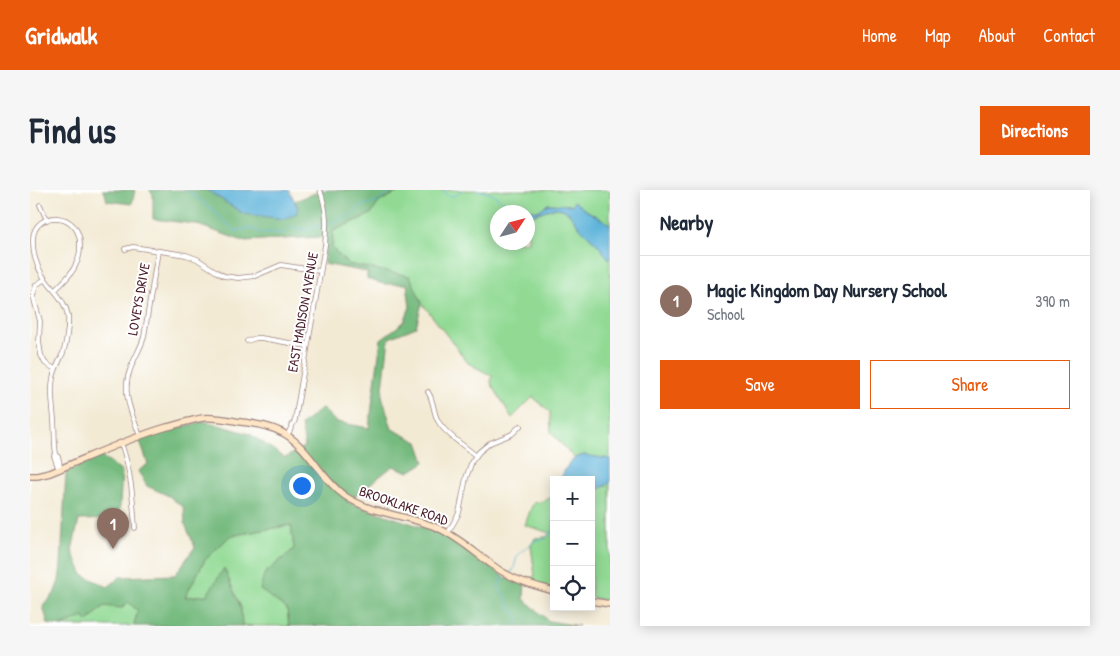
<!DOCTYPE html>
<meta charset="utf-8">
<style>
:root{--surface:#fff;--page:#f6f6f7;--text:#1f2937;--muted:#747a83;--line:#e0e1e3;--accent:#ea580c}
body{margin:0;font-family:"Patrick Hand",sans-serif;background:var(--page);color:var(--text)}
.controls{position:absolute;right:15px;bottom:15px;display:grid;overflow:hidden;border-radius:0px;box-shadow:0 2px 12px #0003}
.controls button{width:45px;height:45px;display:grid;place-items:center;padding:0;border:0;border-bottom:1px solid var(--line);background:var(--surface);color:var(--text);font:25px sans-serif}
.compass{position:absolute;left:460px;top:15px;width:45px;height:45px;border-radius:50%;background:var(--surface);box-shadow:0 2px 12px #0003;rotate:54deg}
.you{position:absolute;left:271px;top:295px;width:18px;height:18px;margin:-12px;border:4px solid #fff;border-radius:50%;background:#1a73e8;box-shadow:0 0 0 8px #1a73e833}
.badge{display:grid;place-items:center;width:32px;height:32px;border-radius:50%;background:var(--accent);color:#fff;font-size:16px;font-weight:700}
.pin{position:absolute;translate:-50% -41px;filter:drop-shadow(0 1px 2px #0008)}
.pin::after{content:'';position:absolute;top:26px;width:18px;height:15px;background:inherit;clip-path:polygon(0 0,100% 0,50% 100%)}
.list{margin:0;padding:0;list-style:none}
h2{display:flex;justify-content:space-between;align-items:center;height:65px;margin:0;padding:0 20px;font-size:21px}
h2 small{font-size:16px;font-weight:400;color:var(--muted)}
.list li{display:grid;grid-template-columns:32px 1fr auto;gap:15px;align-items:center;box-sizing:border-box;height:90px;padding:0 20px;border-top:1px solid var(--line)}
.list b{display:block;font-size:19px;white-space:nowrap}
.list p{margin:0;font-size:16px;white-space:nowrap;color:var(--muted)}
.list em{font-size:16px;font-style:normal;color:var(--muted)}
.actions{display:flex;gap:10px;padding:15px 20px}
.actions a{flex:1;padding:11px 0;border:1px solid var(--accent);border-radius:0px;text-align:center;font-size:18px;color:var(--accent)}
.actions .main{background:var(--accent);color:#fff}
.icon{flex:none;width:28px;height:28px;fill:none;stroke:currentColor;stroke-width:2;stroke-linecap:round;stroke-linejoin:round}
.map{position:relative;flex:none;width:580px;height:436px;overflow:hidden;border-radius:0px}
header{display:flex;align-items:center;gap:30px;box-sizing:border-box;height:70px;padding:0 25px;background:var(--accent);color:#fff}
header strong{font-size:24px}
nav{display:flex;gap:28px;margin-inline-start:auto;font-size:18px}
.intro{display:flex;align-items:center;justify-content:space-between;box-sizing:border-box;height:120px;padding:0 30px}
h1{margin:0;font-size:35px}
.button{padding:12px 22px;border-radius:0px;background:var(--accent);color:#fff;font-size:18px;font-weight:700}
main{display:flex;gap:30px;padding:0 30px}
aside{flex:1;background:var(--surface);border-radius:0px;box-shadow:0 2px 12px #0003}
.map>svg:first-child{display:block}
.green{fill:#92da94;stroke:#6e7c60}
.forest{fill:#75ba7e;stroke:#606c54}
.water{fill:#5db3da;stroke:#546982}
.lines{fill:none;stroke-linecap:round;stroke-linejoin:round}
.stream{stroke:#5db3da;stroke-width:1}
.street-casing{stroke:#9e8480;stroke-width:5.5}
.secondary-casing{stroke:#9e8480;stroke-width:8}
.street{stroke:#fff;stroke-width:4}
.secondary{stroke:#fde5c5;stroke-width:5.5}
.labels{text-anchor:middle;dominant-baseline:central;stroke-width:4;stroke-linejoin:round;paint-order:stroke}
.street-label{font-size:14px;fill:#4a1f2b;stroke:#fff}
</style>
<header>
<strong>Gridwalk</strong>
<nav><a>Home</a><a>Map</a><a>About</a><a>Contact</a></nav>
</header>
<div class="intro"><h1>Find us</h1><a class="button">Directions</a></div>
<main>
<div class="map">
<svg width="580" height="436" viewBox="0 0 580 436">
<rect width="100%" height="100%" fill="#fff"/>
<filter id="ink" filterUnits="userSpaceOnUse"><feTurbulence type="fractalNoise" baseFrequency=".02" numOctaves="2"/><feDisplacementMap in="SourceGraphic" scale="10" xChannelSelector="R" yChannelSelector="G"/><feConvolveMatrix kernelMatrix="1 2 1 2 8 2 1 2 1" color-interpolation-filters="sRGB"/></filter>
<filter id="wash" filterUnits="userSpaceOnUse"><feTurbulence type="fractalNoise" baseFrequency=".0096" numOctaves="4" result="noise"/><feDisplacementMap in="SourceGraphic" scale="20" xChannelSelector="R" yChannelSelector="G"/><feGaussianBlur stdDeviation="1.12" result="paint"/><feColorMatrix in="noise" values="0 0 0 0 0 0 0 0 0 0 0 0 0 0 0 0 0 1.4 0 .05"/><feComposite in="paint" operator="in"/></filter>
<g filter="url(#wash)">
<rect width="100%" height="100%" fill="#f3ead4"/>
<g class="green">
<polygon points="372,0 580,0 580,35 558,21 553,19 544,12 542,15 518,14 508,21 492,18 496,22 468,22 468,52 498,52 498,24 499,26 523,18 533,19 539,23 551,39 567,54 580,70 580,269 554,265 544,268 521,242 520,222 503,207 482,228 461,193 462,186 438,173 392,113 380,87 318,74 302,59 303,41 341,24 349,12"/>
<polygon points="580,293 580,411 561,408 561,304"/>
<polygon points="524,306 524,398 495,390 505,386 501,356 505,348 517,347 520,343 495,335 501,318 504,313 514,311"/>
<polygon points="261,335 264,359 234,384 257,419 259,436 211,436 211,418 194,379 177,405 155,407 175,370 200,346"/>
<polygon points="98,412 108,421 104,434 105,436 31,436 54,426 58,432 74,416 92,418"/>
</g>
<g class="forest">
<polygon points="72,0 105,0 102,14 77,11 75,3"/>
<polygon points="119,0 177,0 214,24 268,18 265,11 288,2 289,0 372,0 349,12 341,24 303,41 302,58 318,74 380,86 392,113 386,137 359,148 352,206 362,239 388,252 395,272 379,282 363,276 317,312 413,344 473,386 477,388 495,390 494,409 519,431 549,436 259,436 257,419 230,400 234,384 264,359 261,335 200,346 175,370 155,407 177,405 194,378 211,418 212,435 222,436 105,436 104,434 108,421 98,412 92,418 74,416 57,432 54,427 31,436 18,434 13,416 24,404 29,391 31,375 36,282 71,266 92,282 89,329 49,330 45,347 42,361 53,385 78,397 90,387 145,385 165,357 155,334 154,318 139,306 117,296 108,281 118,274 109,249 174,231 220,244 255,268 275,256 271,235 292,218 306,232 339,238 351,149 374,132 380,117 377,94 354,94 337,89 337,82 294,74 296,52 291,47 213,51 165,34 123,29 123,4"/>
</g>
<g class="water">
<polygon points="177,0 259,0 268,18 266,24 254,29 214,24"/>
<polygon points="544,11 554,19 580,34 580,70 567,54 551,39 539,23 533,19 523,18 499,26 498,22 496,22 491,18 508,21 518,14 542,15"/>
<path d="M554,265L580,269V293L561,304V290H531V288C537,275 540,269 554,265Z"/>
</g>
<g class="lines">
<g class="stream">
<polyline points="157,0 184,21 205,41 220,38 231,43 243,42 252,44 260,37 276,40 288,36 301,33 325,23 332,15 346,13 361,2 369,0"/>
<path d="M414,0L416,5C423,8 427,5 432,0"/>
<polyline points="448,0 464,5 476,14 487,12 498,20"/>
<polyline points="479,383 483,381 487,367 494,359 506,350 515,349 524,339"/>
<polyline points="474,386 468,397 474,404 480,418 489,427 487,432 486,436"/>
</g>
</g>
</g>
<g filter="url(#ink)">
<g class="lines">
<g class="street-casing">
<g id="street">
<polyline points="10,15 17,30"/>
<polyline points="95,59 103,57 156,65 167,69 187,82 194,86 208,88 225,86 251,75 290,81"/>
<polyline points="15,89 6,95 3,106 10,131 9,152 11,165 15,173 25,179"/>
<path d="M25,100C32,93 42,85 46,74C49,69 50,62 50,56C51,20 5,20 3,48C2,65 8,81 19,94C27,104 36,113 38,126C39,136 36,154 33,163C29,172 25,179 23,188C20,202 23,216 24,230C25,241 24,253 26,264L24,266L29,280"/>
<polyline points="217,151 226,148 231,148 277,156"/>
<path d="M398,202C404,211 403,222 408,231C415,244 435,256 446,266"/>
<path d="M110,246C102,224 91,203 100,180C104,168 111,158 114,147L128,61"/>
<path d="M257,246L265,230L295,55C297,34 297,20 290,0"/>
<path d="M91,253C101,280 103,309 105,338"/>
<path d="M26,264C29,267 31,275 29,280"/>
<polyline points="418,343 429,323 436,288 442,271 449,262 460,253 482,244 490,236"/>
</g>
</g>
<g class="secondary-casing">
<g id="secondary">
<path d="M0,286H7L20,283C59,267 96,249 137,237C149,234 161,230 173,228C186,227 199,230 211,232C227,234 241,236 255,244C280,259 291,289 315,306C343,325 379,325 408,338C432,349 449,367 471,381C487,391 506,396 524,401"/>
<polyline points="561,411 580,414"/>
</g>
</g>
<use href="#street" class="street"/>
<use href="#secondary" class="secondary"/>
</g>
</g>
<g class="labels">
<g class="street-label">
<text transform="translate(108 109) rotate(-80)">LOVEYS DRIVE</text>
<text transform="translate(272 122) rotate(-80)">EAST MADISON AVENUE</text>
<text transform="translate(374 315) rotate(19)">BROOKLAKE ROAD</text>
</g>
</g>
</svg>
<div class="controls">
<button>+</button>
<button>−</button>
<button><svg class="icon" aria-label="locate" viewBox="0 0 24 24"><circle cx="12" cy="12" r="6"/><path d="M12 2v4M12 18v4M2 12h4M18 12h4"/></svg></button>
</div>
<svg class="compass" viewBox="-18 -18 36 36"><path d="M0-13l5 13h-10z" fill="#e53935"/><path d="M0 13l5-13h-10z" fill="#747a83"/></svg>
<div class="you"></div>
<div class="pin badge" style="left:83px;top:359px;background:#8d6e63">1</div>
</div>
<aside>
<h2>Nearby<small></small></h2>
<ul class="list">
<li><span class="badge" style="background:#8d6e63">1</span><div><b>Magic Kingdom Day Nursery School</b><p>School</p></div><em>390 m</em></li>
</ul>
<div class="actions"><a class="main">Save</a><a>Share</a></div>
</aside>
</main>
